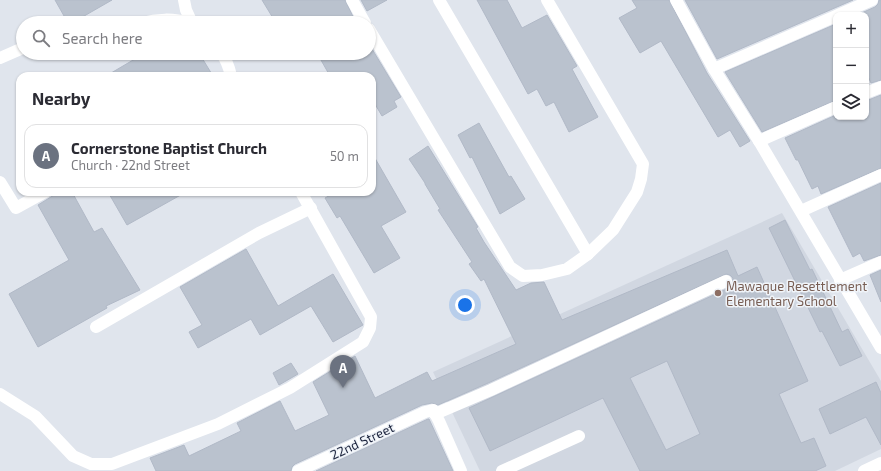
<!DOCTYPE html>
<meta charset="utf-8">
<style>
:root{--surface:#fff;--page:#f2f2f3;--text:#2b2b33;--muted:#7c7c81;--line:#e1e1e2;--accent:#0f766e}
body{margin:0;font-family:"Exo 2",sans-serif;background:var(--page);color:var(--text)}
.controls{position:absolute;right:12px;top:12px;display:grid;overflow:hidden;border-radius:8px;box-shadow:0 1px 3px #0004}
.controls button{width:36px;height:36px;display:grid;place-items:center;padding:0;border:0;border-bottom:1px solid var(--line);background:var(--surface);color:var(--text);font:20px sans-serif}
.you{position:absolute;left:465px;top:305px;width:14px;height:14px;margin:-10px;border:3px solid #fff;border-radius:50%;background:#1a73e8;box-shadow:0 0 0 6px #1a73e833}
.badge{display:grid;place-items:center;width:26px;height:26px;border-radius:50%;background:var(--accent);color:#fff;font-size:13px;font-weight:700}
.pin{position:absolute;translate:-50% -33px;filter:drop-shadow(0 1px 2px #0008)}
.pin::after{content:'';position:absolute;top:21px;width:14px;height:12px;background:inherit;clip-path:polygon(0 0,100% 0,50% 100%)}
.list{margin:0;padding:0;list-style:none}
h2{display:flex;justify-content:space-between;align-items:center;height:52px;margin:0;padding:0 16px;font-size:17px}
h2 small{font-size:13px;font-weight:400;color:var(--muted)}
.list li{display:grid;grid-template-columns:26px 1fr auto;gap:12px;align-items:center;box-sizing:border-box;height:64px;margin:0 8px 8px;padding:0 8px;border:1px solid var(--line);border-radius:12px}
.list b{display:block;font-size:15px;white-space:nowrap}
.list p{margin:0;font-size:13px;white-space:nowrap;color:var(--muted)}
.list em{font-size:13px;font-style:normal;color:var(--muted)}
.icon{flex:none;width:22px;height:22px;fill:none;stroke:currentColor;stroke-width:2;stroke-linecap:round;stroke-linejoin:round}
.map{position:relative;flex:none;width:881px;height:471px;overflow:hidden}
.search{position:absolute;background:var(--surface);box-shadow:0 1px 3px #0004;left:16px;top:16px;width:360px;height:44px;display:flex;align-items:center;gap:10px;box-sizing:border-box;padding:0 14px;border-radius:22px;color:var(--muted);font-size:15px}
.panel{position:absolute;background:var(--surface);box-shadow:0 1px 3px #0004;left:16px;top:72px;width:360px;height:124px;border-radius:12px}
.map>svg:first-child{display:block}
.built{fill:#d1d7e1}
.building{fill:#bac2ce;stroke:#b1b9c7;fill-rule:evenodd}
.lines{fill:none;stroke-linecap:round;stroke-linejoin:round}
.minor{stroke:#fff;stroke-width:12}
.education-dot{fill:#8d6e63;stroke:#f0f4f9;stroke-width:1.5}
.labels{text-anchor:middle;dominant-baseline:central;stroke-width:3;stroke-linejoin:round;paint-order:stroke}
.education-label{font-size:13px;fill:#785e54;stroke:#f0f4f9;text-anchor:start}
.street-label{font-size:13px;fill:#1e263f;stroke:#f0f4f9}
</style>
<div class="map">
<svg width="881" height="471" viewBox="0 0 881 471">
<rect width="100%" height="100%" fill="#e0e5ed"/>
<polygon class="built" points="782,213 881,381 881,449 835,471 480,471 433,372"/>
<g class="building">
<polygon points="55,0 112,0 72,23 68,23"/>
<polygon points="262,0 345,0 356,23 276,23"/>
<polygon points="361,0 387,0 367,11"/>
<polygon points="477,0 507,0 522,28 547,15 577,66 572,69 598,117 569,132 554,102 546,106 537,89 528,94"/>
<polygon points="632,0 669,0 707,73 750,141 740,147 730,130 718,137 661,41 640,53 619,18 637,8"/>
<polygon points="685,0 853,0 717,59"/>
<polygon points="879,0 881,0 881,80 871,83 866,72 866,15 857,15 875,7 878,4"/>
<polygon points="836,24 836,100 762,132 725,72"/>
<polygon points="369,44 401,97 394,101 397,107 382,116 372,99 372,76 330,76 317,53 369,53"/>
<polygon points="145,53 199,53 213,76 106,76"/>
<polygon points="881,95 881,168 821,194 818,186 812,189 798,160 796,160 785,138 836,115 836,117 866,117 866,101"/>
<polygon points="479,123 509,177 511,176 525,199 500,214 472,157 470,158 458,135"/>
<path d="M428,146L478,227L476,228L484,242L516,290L531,283L544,282L562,320L727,250L738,276L757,267L808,381L779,394L801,443L814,438L826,466L815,471H640L603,398L490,451L469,408L729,288L732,285L733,278L730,275L726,274L488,383L438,405L432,403L422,405L295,464L292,467L291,471H156L150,458L184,445L189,456L241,431L237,423L280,401L295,431L329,415L313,382L355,356L375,398L427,372L432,381L516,344L484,279L481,281L469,264L472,262L438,210L440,209L425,184V183L409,159ZM667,361L700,434L666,450L630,378Z"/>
<polygon points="372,153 406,212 381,226 400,258 374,273 340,216 337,218 325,198 336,192 372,192"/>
<polygon points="881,183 881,255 864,261 860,253 853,257 828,207"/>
<polygon points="59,192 72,192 94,232 102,228 140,290 106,306 107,308 38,347 9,294 69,260 38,205"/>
<polygon points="108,192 186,192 127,225"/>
<polygon points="785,220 810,270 812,269 842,332 848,329 862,356 840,366 822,331 820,332 769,228"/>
<polygon points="246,249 278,306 333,274 363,325 333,342 311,306 260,335 251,319 198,348 189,332 202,325 180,287"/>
<polygon points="881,270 881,302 870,275"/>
<polygon points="291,363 298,374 279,385 273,373"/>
<polygon points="876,382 881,393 881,445 866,417 830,434 819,409"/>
<polygon points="429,419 453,471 316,471 428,419"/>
</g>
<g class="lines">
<g class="minor">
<polyline points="184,0 186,10 192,23"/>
<polyline points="352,0 365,23"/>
<polyline points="439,0 588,254"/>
<polyline points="676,0 714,69 759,141 881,348"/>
<polyline points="838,15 872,0"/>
<path d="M142,23C156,19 174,18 188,23"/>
<polyline points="369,29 510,267 523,276 542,275 567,269 588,254 613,230 637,192 641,179 643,164 547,0"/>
<path d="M221,53C227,60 229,67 231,76"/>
<polyline points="0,58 23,48"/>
<polyline points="714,69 836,16"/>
<polyline points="866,93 881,87"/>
<polyline points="759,141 836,107"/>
<polyline points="0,182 16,208 45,192"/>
<polyline points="801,211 881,175"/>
<polyline points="840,280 881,262"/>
<polyline points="96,327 259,233 311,208"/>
<polyline points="0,394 35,416 73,456 91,464 112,464 218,424 290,388 363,342 370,328 371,317 301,192"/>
<polyline points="435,414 491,390 726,281"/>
<polyline points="298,471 425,412 433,410 439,421 461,471"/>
<polyline points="502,471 579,436"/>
<polyline points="864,471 881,463"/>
</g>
</g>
<circle class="education-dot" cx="718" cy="293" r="4"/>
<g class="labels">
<g class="education-label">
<text x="726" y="286">Mawaque Resettlement<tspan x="726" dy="15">Elementary School</tspan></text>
</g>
<g class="street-label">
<text transform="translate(362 441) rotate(-25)">22nd Street</text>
</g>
</g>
</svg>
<div class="controls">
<button>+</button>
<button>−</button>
<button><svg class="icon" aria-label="layers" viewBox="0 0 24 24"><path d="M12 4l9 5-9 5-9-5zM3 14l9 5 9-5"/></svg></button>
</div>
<div class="you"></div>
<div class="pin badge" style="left:343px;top:388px;background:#6b7280">A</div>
<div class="search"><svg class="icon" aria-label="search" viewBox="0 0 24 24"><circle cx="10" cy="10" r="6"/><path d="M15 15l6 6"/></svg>Search here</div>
<section class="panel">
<h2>Nearby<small></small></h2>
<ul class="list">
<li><span class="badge" style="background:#6b7280">A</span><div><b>Cornerstone Baptist Church</b><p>Church · 22nd Street</p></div><em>50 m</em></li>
</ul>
</section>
</div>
